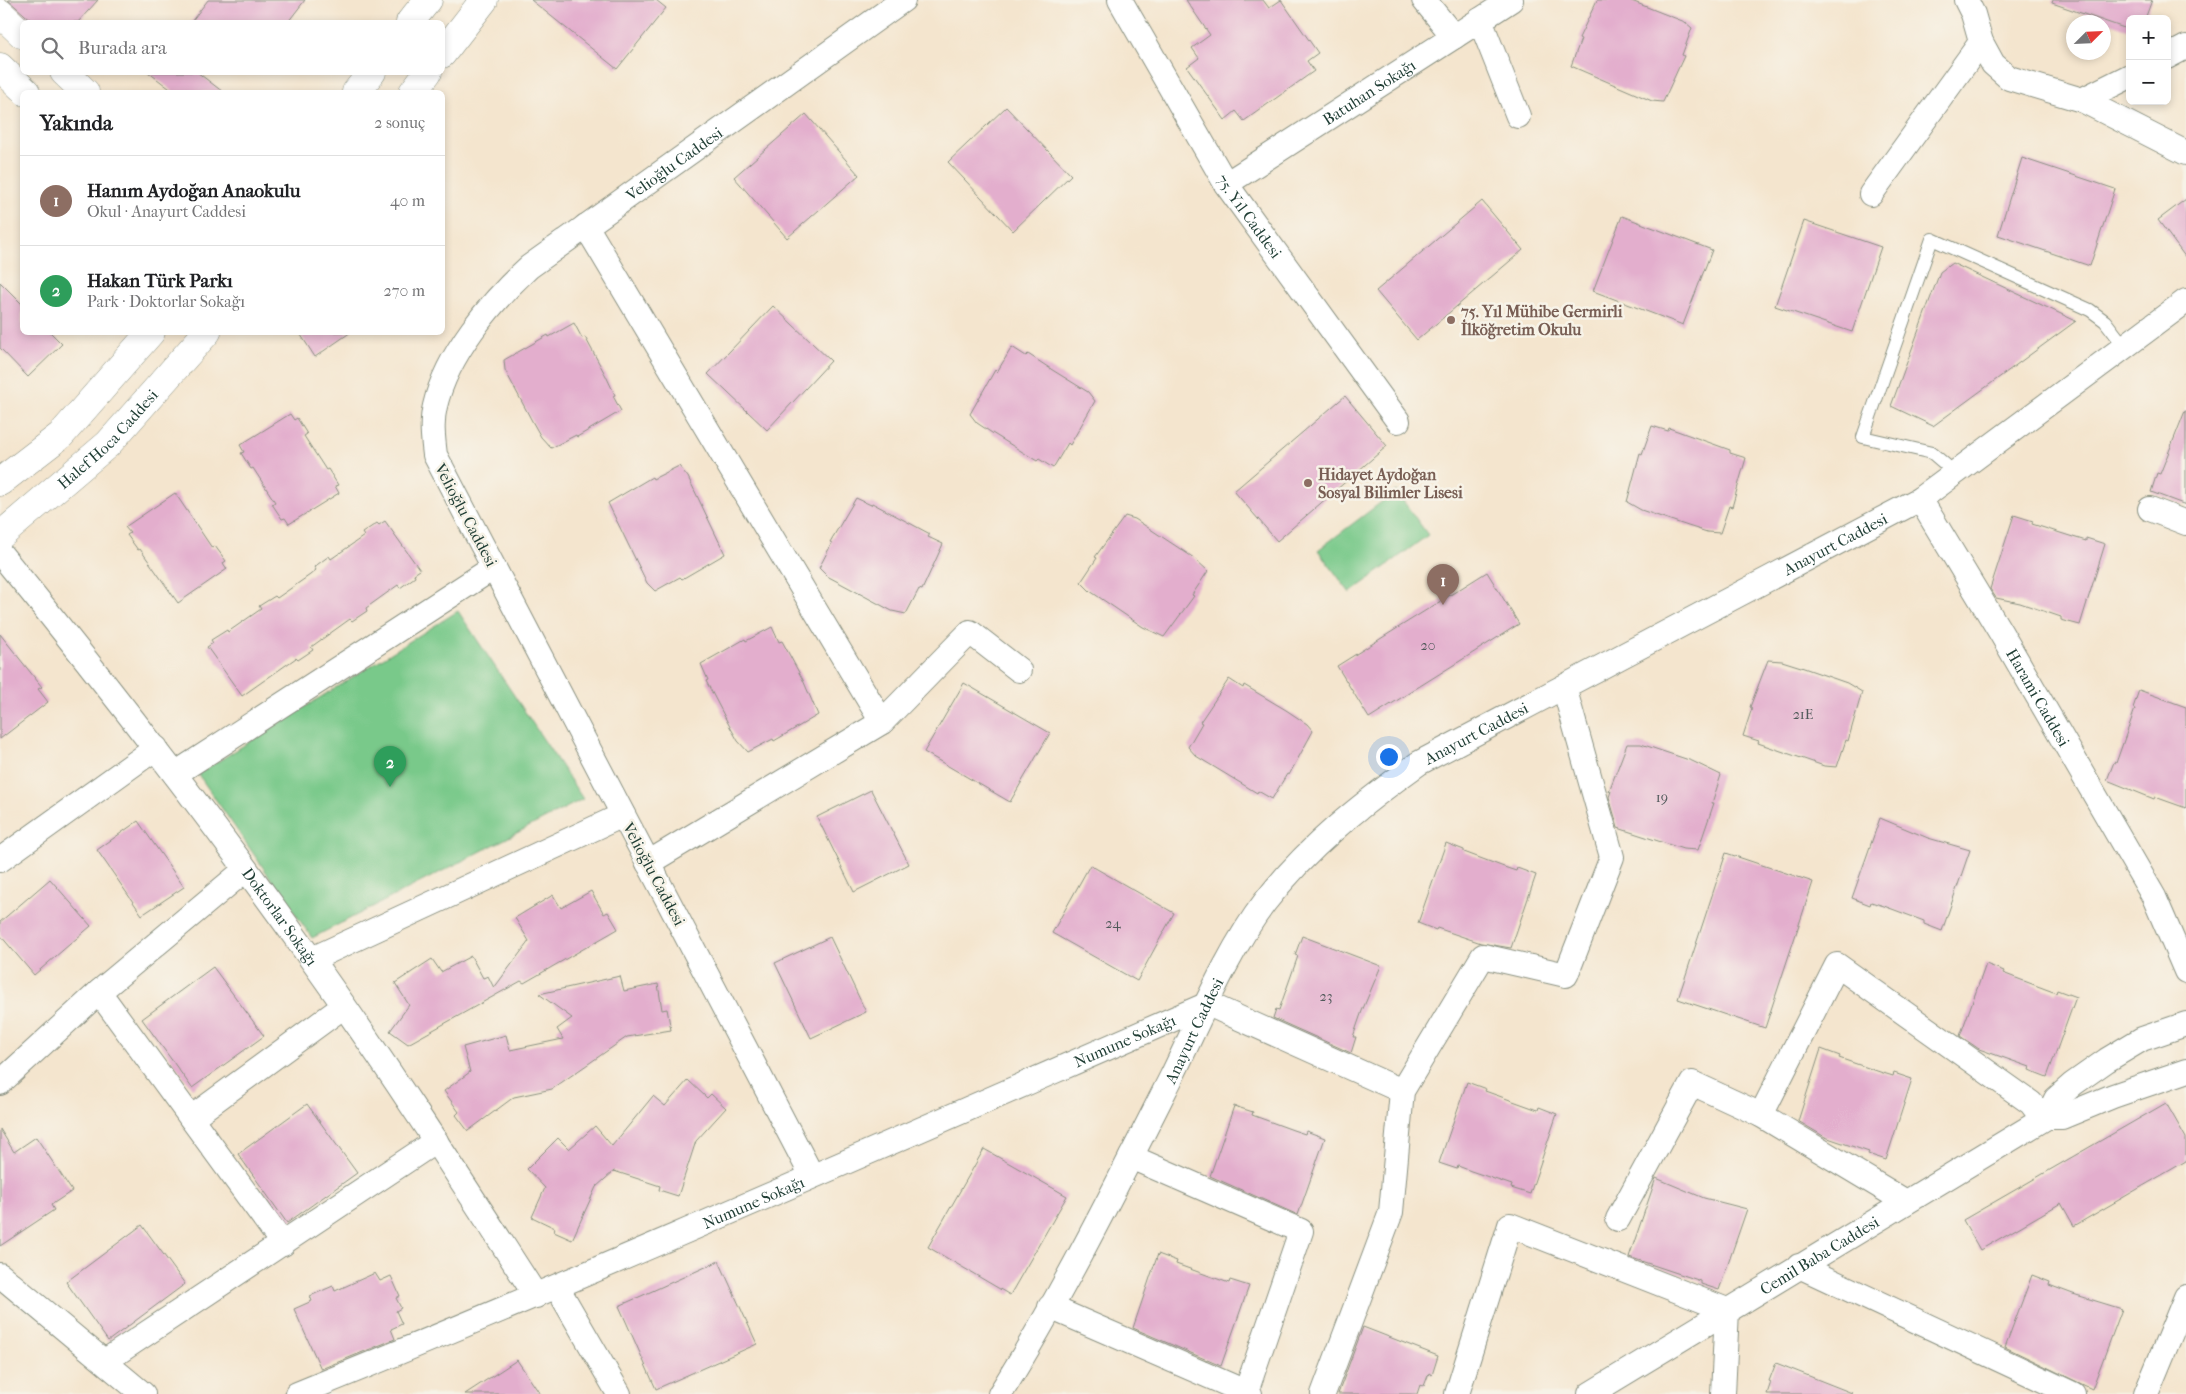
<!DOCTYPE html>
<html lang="tr">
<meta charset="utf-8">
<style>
:root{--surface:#fff;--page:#f2f2f2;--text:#202124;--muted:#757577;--line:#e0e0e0;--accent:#b5179e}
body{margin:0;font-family:"IM FELL French Canon",serif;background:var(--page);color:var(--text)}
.controls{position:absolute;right:15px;top:15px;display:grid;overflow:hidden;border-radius:8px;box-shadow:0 2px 8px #0003}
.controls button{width:45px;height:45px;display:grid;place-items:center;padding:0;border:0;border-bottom:1px solid var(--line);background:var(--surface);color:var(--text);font:25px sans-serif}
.compass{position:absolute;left:2066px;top:15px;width:45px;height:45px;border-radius:50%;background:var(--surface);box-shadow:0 2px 8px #0003;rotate:66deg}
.you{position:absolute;left:1388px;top:756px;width:18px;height:18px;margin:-12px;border:4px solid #fff;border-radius:50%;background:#1a73e8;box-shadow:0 0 0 8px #1a73e833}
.badge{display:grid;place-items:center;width:32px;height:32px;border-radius:50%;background:var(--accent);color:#fff;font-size:16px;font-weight:700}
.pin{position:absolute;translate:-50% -41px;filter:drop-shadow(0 1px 2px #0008)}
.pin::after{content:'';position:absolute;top:26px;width:18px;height:15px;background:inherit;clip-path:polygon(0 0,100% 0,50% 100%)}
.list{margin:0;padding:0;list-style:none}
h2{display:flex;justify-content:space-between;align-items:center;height:65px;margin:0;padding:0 20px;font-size:21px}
h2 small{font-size:16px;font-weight:400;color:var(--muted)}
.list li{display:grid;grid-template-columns:32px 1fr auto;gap:15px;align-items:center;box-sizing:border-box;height:90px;padding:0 20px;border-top:1px solid var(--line)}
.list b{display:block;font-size:19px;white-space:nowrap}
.list p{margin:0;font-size:16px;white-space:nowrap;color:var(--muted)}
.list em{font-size:16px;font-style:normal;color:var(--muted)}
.icon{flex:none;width:28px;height:28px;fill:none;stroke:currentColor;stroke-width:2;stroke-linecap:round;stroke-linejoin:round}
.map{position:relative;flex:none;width:2186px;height:1394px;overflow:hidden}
.search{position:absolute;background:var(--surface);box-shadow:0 2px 8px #0003;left:20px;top:20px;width:425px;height:55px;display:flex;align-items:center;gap:12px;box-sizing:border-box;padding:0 18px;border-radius:8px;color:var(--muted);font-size:19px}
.panel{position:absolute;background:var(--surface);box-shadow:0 2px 8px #0003;left:20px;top:90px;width:425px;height:245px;border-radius:8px}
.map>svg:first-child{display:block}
.green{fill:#79c98a;stroke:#4c835f}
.building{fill:#e3aecd}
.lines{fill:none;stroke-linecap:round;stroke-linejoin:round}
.lane-casing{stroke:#8a9181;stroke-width:14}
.street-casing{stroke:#8a9181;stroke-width:26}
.secondary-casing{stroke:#8a9181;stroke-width:29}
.lane{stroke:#fff;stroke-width:12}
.street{stroke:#fff;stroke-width:24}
.secondary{stroke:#fff;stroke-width:28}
.education-dot{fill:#8d6e63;stroke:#f7f3e8;stroke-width:2}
.labels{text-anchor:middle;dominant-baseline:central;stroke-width:5;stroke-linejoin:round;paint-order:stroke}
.number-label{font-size:14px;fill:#50595a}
.street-label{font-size:16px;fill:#1f3d34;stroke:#f7f3e8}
.education-label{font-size:16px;font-weight:bold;fill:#785e54;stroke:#f7f3e8;text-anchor:start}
</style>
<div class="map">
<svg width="2186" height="1394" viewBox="0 0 2186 1394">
<rect width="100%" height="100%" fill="#f7f3e8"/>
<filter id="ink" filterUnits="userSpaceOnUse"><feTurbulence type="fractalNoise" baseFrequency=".02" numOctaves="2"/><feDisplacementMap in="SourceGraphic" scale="10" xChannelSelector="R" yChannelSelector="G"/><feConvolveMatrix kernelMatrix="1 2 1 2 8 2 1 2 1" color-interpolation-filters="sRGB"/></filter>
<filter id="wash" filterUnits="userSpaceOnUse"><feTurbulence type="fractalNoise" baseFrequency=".0096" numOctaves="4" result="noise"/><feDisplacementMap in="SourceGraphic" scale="20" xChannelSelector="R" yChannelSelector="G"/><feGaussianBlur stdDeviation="1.12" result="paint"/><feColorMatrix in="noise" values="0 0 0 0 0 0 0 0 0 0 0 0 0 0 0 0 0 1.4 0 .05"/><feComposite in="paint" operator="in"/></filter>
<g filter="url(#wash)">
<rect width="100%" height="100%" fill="#f4e5ce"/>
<g class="green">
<polygon points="1396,491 1428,535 1350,593 1318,550"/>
<polygon points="458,611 583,799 312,938 198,774"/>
</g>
<g id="blocks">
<g class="building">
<polygon points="8,0 98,0 78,22 33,22"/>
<polygon points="208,0 305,0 288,22 191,22"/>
<polygon points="531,0 656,0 666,8 617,69"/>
<polygon points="1186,0 1263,0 1269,8 1281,0 1318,53 1307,61 1314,71 1244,121 1236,111 1225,120 1187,67 1199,58 1192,48 1210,35"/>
<polygon points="1597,0 1629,0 1685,22 1692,28 1682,55 1684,56 1663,102 1652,101 1571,66 1581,39 1579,38"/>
<polygon points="2053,0 2152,0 2145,19 2130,19 2130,30 2052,3"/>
<polygon points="148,72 197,72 223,92 174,92"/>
<polygon points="1006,107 1071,175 1013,231 948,162"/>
<polygon points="806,114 859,175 787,238 734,177"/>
<polygon points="2022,158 2115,189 2090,266 1998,235"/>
<polygon points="2186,199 2186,258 2158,220"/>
<polygon points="1482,201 1523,250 1417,340 1376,291"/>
<polygon points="1622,216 1712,250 1683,325 1593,291"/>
<polygon points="1804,221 1881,247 1852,332 1775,306"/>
<polygon points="1952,263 2076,321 1933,426 1891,406 1940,272"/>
<polygon points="0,282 22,304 22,332 50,332 62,344 28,377 0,348"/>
<polygon points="773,306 831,361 767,430 708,374"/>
<polygon points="574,323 582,338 585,337 606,376 615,395 613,396 621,411 577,437 576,435 551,448 541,437 532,421 505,370 504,360 548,335 549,337"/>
<polygon points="299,332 351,332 315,357"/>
<polygon points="1012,347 1026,356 1028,354 1054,371 1088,392 1095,401 1070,445 1068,443 1053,468 1039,459 1037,461 992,433 977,423 970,414 995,370 997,372"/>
<polygon points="1345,396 1387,446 1277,541 1234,491"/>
<polygon points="2185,411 2186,411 2186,505 2151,492 2157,473 2160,474"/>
<polygon points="290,414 294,420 297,418 307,434 304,436 326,470 328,469 338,485 335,486 339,493 289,524 285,518 282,519 272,504 275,502 253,468 251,469 241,453 244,452 240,445"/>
<polygon points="1652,426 1668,431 1669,428 1730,450 1730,453 1746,458 1732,507 1729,506 1720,533 1707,532 1688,526 1641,510 1627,502 1640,453 1642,454"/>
<polygon points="679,466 688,477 725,554 682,579 680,577 655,591 647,583 608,503 652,477 653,479"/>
<polygon points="175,493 212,548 215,546 226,561 223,563 227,569 178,603 140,549 138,550 127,535 130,533 125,527"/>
<polygon points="856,498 871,505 872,503 930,534 928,537 943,544 922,590 919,589 906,614 892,611 827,576 819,568 832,543 830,542"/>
<polygon points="2014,515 2033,521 2032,524 2073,537 2086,541 2086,538 2105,544 2080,625 2061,620 2061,617 2020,603 1996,598 1990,589"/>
<polygon points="1125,516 1135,519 1194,558 1208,571 1192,595 1194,596 1164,637 1143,627 1090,591 1081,582 1097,558 1095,557"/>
<polygon points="385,521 420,570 414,574 415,577 400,588 398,585 366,608 367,611 352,621 350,619 311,647 313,650 298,660 296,658 242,696 207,647 213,643 211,640 227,630 228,632 261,609 259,606 275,596 277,598 310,575 316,570 314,567 329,556 331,559 364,536 362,533 377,523 379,525"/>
<polygon points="1487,572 1519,624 1369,718 1337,666"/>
<polygon points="772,627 779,642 782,641 803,680 818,715 774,741 773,739 748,752 738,741 729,725 706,681 708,680 701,664 745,639 746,641"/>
<polygon points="0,634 42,687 38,689 48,702 0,739"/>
<polygon points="1768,660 1782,661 1801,667 1847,683 1862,692 1848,741 1846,740 1837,767 1824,766 1758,743 1759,741 1743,736 1752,708 1750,707"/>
<polygon points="1229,679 1243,688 1244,685 1286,710 1307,724 1313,731 1289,775 1287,774 1272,799 1258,791 1257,793 1196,756 1188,747 1202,723 1200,722"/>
<polygon points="964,683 1050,733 1010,802 924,752"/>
<polygon points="2139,690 2186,707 2186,808 2155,797 2154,799 2107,780 2114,762 2116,763 2135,709 2133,708"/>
<polygon points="1627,744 1641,744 1692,761 1721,775 1712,803 1714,803 1698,850 1683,849 1618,828 1609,797 1611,791 1609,791"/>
<polygon points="871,790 909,864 854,892 817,817"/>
<polygon points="1880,818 1928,838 1970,850 1942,931 1924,924 1924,921 1884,906 1871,902 1870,905 1852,898"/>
<polygon points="138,821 184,887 142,915 97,850"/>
<polygon points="1446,843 1464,850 1464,852 1504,867 1516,871 1517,868 1536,875 1511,948 1481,943 1437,928 1436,930 1418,923"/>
<polygon points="1726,853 1813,882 1765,1028 1678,999"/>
<polygon points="1090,865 1174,913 1137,981 1052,933"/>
<polygon points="50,879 91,926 34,975 0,935 0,922"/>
<polygon points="591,891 604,914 608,912 618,929 524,983 521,981 408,1044 390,1031 409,1005 395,983 432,959 441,972 471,956 483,978 488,976 494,988 529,941 515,918 553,895 561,908"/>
<polygon points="1302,936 1381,966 1362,1011 1353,1037 1356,1037 1351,1053 1273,1018 1276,1009 1279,1010 1298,956 1295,955"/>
<polygon points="830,937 866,1012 811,1038 775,963"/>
<polygon points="1986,964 2004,971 2003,973 2016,978 2056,993 2057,990 2076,997 2047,1077 2029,1070 2030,1067 1979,1049 1960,1036"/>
<polygon points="213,967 264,1036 192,1088 142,1019"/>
<polygon points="620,976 624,991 658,984 662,1010 667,1009 671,1030 627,1037 552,1089 514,1097 468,1131 456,1115 459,1112 444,1091 470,1072 463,1047 506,1035 510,1050 563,1039 557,1029 572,1018 539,994"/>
<polygon points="1821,1049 1840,1056 1839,1058 1880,1072 1893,1076 1894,1073 1912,1079 1886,1160 1868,1154 1869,1152 1825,1137 1798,1121"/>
<polygon points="688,1080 707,1098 711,1094 726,1108 696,1141 678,1196 659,1190 660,1186 614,1171 596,1187 572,1240 554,1232 555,1228 532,1217 545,1188 527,1169 558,1138 569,1149 595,1126 612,1146 653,1096 665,1106"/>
<polygon points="1467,1082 1486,1089 1485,1091 1538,1110 1539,1107 1557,1114 1530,1194 1511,1188 1512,1185 1471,1171 1458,1166 1457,1169 1439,1163"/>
<polygon points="2166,1103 2186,1138 2186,1161 2074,1226 2061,1203 1980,1250 1963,1220"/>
<polygon points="307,1104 357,1173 287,1223 238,1154"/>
<polygon points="1234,1106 1253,1112 1252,1115 1293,1130 1305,1134 1306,1131 1325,1138 1298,1215 1210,1176"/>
<polygon points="0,1129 14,1152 36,1137 72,1191 51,1205 54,1210 0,1246"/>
<polygon points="984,1149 1067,1196 1010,1295 928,1247"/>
<polygon points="1656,1178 1704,1198 1747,1209 1719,1290 1701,1284 1701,1281 1629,1257"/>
<polygon points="142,1225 185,1284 108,1341 66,1282"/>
<polygon points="1158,1254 1177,1261 1176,1264 1229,1283 1230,1280 1249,1286 1221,1366 1133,1328"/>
<polygon points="719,1261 757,1344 656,1389 619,1306"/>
<polygon points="375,1273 380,1281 391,1276 400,1296 396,1298 401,1308 396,1311 402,1324 391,1329 395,1339 321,1369 294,1309 312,1301 310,1296 333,1286 335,1291"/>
<polygon points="2032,1275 2050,1282 2049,1285 2073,1294 2122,1309 2092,1389 2005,1347"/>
<polygon points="1363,1327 1438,1356 1432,1375 1429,1373 1424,1386 1420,1385 1417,1394 1338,1394"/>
<polygon points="517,1360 540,1394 465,1394"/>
<polygon points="1776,1363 1852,1393 1851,1394 1767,1394 1771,1382 1769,1381"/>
</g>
</g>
</g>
<g filter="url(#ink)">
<use href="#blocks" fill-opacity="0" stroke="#8a9181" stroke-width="1"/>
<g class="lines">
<g class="lane-casing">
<polyline id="lane" points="1952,475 1946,465 1932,453 1863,437 1932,239 2090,310 2105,321 2125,347"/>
</g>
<g class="street-casing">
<g id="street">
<path id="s1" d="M1120,0L1226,184L1398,421"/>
<polyline points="1424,0 1454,37"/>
<polyline points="1966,0 1973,14 1981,42 1993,64 2009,78 2082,100 2186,153"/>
<polyline points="1480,20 1518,116"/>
<polyline points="2167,57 2186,47"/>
<polyline points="2082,100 2130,76"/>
<path id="s2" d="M1226,184L1511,0"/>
<polyline points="1871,194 1981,42"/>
<polyline points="586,226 882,722"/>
<path id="s3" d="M1920,499L2001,633L2154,897L2186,971"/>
<polyline points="2150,509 2186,523"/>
<path id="s4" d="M0,553C108,685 212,820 311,959C390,1069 463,1183 536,1296"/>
<polyline points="175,774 493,568"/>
<polyline points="0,860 156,748"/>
<polyline points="648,863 882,722 970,632 1019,670"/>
<polyline points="245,870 99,992 283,1244"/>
<polyline points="312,959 623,815"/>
<polyline points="0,1083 99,992"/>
<polyline points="2047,1117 2056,1099 2073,1084 2107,1060 2142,1039 2186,1024"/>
<polyline points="191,1118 344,1006"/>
<polyline points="1131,1157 1301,1231 1246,1392"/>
<path id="s5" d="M812,1176L435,455C433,439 431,422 435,406C447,354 491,302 529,267L903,0"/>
<polyline points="1906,1202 1761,1115 1837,965 2031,1103 2043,1119"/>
<polyline points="1618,1219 1692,1083 1761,1115"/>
<polyline points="1799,1266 2073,1394"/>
<polyline points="0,1275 143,1394"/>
<polyline points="557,1287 619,1394"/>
<polyline points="1050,1307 1250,1394"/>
<polyline points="105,1361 436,1141"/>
<path id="s6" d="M297,1394C603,1270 905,1136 1208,1004L1402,1091"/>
<path id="s7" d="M1000,1394C1063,1293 1117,1185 1171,1078C1199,1021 1227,952 1265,902C1308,846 1362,804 1419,763L1920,499L2186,301"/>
<polyline points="1323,1394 1391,1212 1402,1091 1483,956 1566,975 1612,857 1564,687"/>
<polyline points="1457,1394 1510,1225 1727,1310 1723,1394"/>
<path id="s8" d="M1590,1394L2047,1117H2062L2113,1096L2186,1071"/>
<polyline points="2146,1394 2186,1297"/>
</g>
</g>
<g class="secondary-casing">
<g id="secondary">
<polyline points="0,13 22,34"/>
<polyline points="410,22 428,0"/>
<polyline points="442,54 484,0"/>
<polyline points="0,67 26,92"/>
<polyline points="64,72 85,92"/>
<polyline points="356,92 372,72"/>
<polyline points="413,92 428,72"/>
<polyline points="0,482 61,435 151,332"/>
<path id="s9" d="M0,536L108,444L207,332"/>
</g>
</g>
<use href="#lane" class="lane"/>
<use href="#street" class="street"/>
<use href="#secondary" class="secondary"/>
</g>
</g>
<g class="education-dot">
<circle cx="1451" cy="320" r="5"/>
<circle cx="1308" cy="483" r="5"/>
</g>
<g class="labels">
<g class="number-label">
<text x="1428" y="645">20</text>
<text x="1803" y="714">21E</text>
<text x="1662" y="797">19</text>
<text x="1113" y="923">24</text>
<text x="1326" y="996">23</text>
</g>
<g class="street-label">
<text stroke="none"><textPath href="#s2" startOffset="170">Batuhan Sokağı</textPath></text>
<text stroke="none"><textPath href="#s5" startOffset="1211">Velioğlu Caddesi</textPath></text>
<text stroke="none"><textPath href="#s1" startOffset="252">75. Yıl Caddesi</textPath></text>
<text stroke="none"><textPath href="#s9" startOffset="145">Halef Hoca Caddesi</textPath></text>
<text transform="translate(466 515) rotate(62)">Velioğlu Caddesi</text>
<text stroke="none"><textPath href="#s7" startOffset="1238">Anayurt Caddesi</textPath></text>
<text stroke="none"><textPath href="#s3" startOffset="231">Harami Caddesi</textPath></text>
<text stroke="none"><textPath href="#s7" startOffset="832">Anayurt Caddesi</textPath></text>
<text transform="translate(654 874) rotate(62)">Velioğlu Caddesi</text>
<text stroke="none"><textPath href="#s4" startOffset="459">Doktorlar Sokağı</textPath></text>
<text stroke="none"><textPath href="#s7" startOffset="412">Anayurt Caddesi</textPath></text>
<text stroke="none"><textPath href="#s6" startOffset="900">Numune Sokağı</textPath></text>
<text stroke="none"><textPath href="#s6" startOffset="495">Numune Sokağı</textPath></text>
<text stroke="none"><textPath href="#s8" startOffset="268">Cemil Baba Caddesi</textPath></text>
</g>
<g class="education-label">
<text x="1461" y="311">75. Yıl Mühibe Germirli<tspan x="1461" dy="18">İlköğretim Okulu</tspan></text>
<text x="1318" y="474">Hidayet Aydoğan<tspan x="1318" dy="18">Sosyal Bilimler Lisesi</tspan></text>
</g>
</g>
</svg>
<div class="controls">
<button>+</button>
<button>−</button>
</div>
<svg class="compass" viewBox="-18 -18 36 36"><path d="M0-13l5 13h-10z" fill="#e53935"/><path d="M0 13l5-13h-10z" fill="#757577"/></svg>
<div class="you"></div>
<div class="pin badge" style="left:1443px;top:605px;background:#8d6e63">1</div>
<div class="pin badge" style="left:390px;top:787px;background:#2e9e5b">2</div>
<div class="search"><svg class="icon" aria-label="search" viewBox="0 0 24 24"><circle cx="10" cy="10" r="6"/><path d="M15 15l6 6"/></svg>Burada ara</div>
<section class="panel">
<h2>Yakında<small>2 sonuç</small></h2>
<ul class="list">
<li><span class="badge" style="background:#8d6e63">1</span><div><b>Hanım Aydoğan Anaokulu</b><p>Okul · Anayurt Caddesi</p></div><em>40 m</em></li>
<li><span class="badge" style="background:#2e9e5b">2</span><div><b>Hakan Türk Parkı</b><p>Park · Doktorlar Sokağı</p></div><em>270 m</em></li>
</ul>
</section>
</div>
